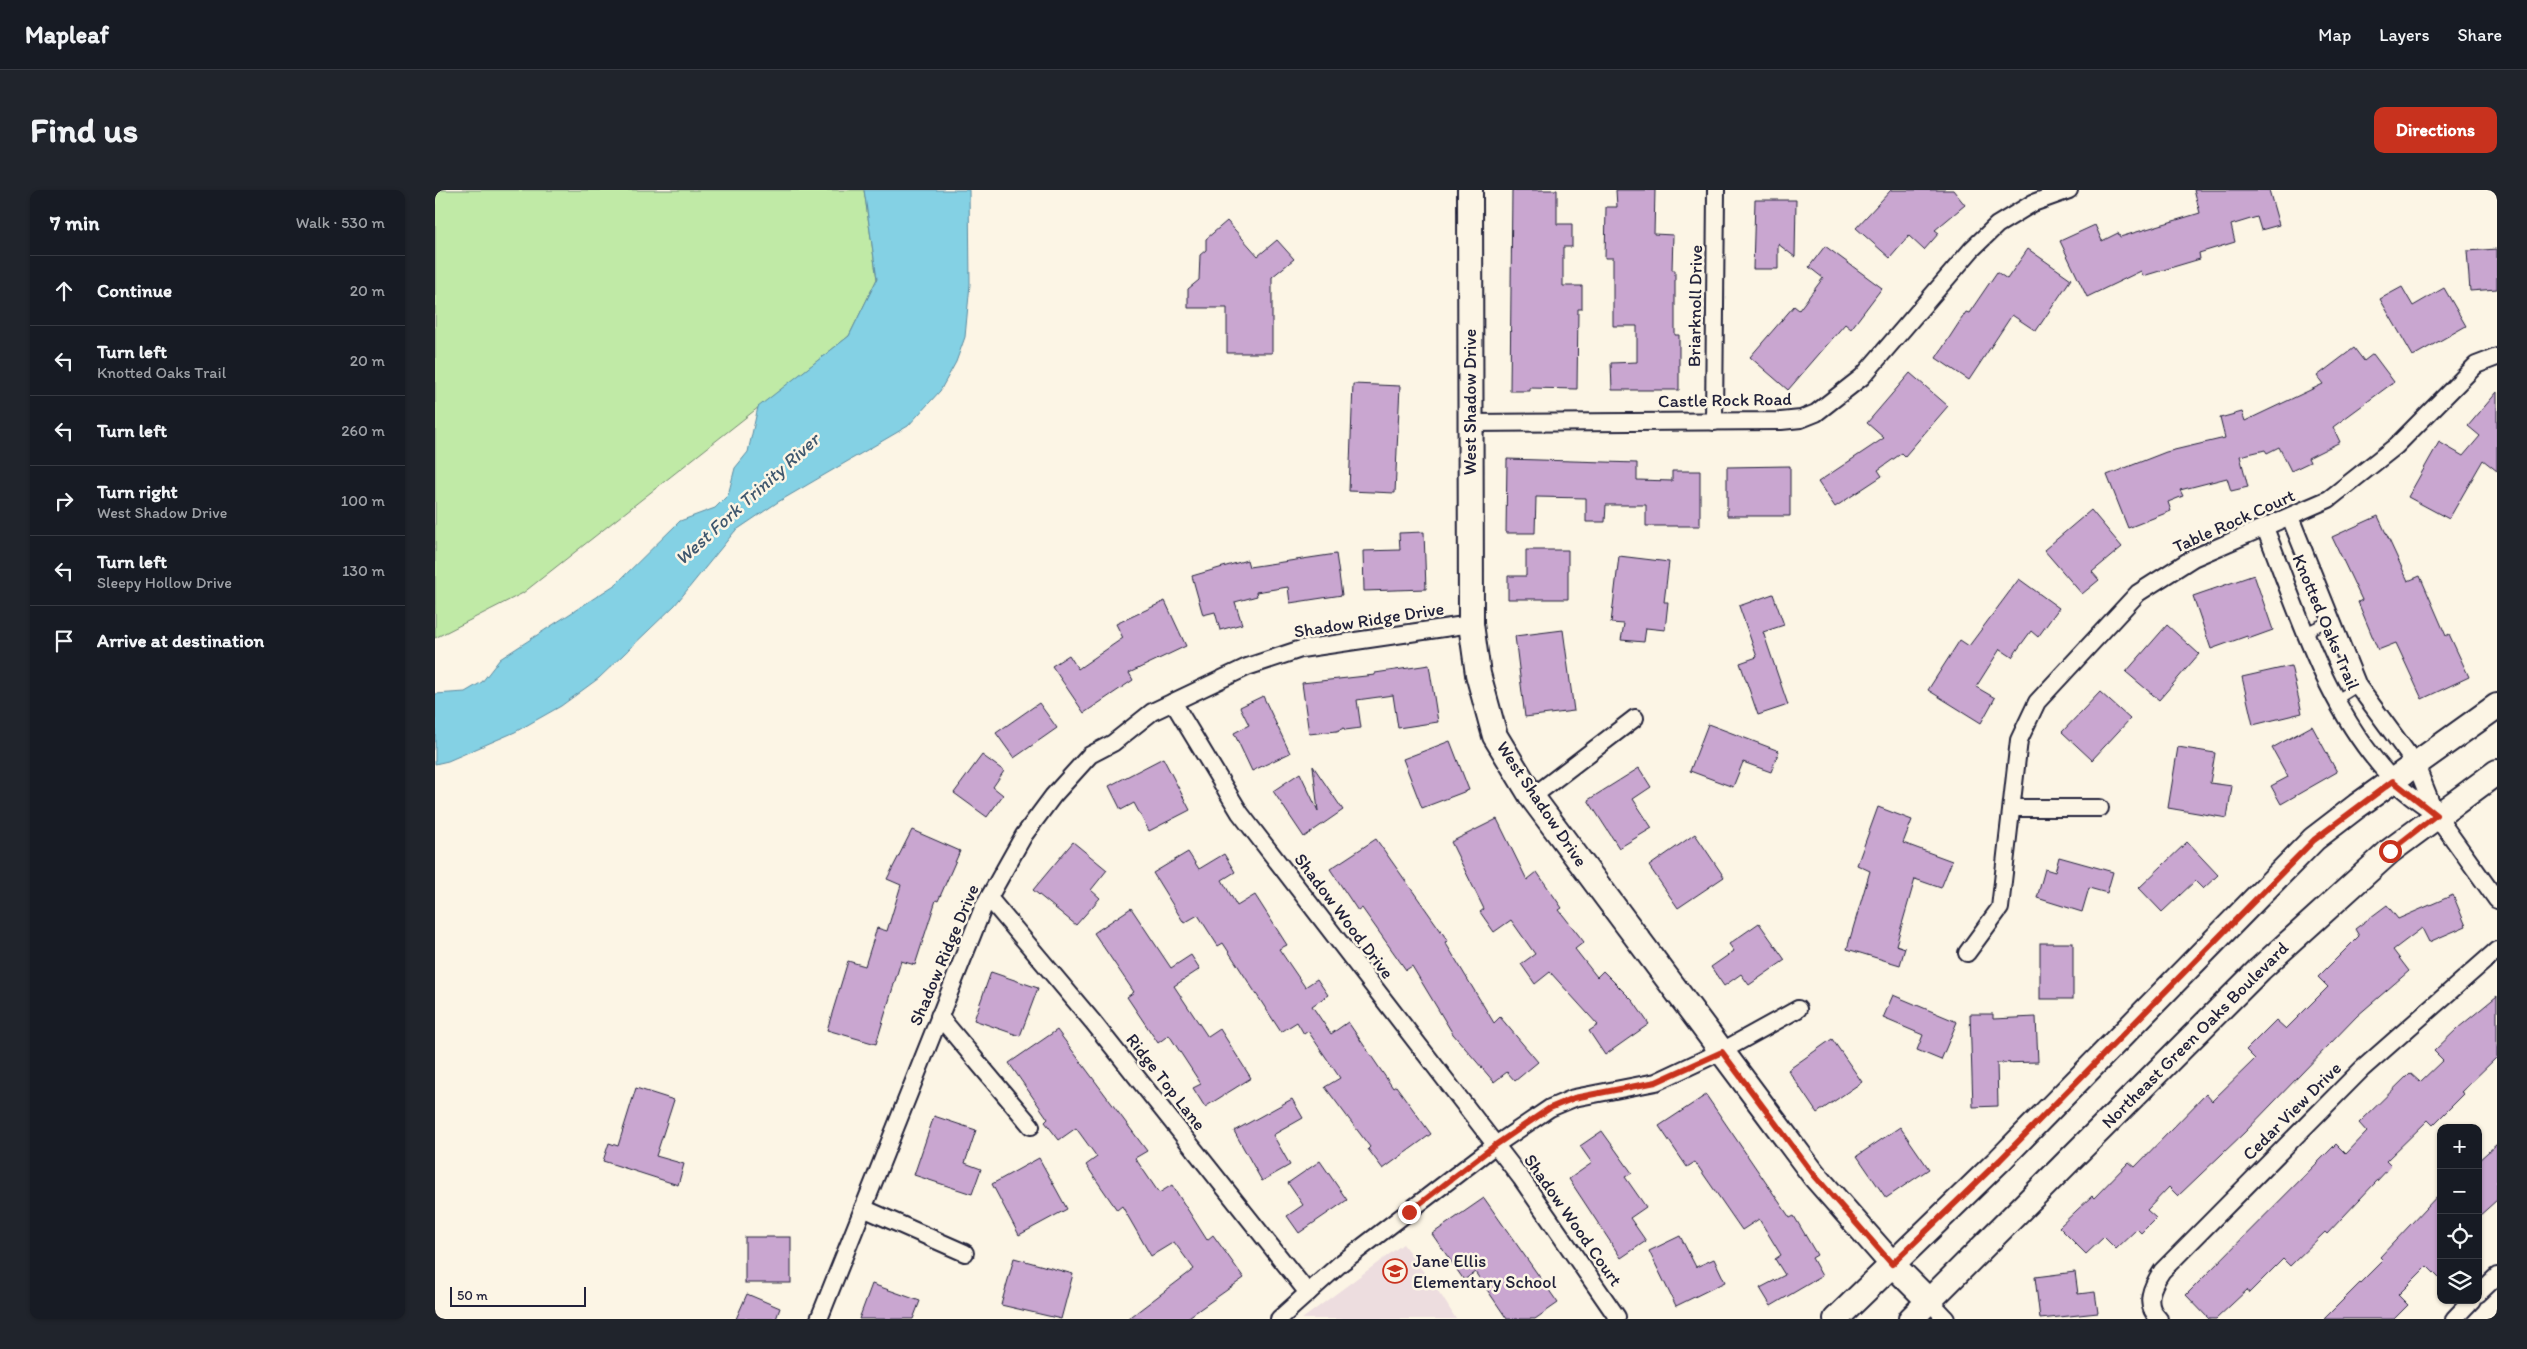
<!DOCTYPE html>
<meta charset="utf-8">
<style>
:root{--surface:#171b24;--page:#20242c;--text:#f1f3f6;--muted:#9ea1a6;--line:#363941;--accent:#c8321e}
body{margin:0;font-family:Itim,sans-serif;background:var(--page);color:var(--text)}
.controls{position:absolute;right:15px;bottom:15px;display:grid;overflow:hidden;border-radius:10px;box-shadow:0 1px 4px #0004}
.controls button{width:45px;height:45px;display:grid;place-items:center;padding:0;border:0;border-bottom:1px solid var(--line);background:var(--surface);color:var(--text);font:25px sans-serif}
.scale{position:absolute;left:15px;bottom:12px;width:136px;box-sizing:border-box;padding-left:5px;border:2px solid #22223b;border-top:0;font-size:14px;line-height:18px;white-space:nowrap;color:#22223b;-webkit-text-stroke:4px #fcf5e5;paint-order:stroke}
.stop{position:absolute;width:15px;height:15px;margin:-11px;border:4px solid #c8321e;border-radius:50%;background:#fff}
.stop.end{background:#c8321e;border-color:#fff;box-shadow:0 1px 5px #0008}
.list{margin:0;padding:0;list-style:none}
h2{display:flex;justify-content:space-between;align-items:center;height:65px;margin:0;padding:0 20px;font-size:21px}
h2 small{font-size:16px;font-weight:400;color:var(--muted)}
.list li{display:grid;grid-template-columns:32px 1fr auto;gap:15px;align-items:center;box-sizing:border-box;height:70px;padding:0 20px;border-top:1px solid var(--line)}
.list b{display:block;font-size:19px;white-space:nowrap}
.list p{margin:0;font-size:16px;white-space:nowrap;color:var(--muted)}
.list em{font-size:16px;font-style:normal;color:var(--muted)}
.icon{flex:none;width:28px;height:28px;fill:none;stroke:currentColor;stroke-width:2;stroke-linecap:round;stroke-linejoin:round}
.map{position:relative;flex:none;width:2062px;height:1129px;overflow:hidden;border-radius:10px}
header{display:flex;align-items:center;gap:30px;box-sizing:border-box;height:70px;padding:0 25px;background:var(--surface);border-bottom:1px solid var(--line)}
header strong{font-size:24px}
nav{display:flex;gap:28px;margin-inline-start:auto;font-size:18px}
.intro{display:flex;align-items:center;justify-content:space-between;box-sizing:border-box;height:120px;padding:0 30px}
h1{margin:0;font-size:35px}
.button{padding:12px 22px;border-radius:10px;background:var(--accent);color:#fff;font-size:18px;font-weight:700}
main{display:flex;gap:30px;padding:0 30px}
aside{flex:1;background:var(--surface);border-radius:10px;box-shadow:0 1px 4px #0004}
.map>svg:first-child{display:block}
.built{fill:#eddddf}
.green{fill:#c0eaa6;stroke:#718670}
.water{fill:#84d1e4;stroke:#5d8ba0}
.building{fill:#c9a6d0;stroke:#22223b}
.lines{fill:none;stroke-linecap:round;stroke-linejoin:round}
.lane-casing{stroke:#22223b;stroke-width:12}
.street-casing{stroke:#22223b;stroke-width:20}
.secondary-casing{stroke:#22223b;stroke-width:28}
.lane{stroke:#fcf5e5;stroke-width:9}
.street{stroke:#fcf5e5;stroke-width:16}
.secondary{stroke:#fcf5e5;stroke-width:24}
.route{stroke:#c8321e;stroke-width:6}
.labels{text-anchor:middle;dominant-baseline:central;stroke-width:5;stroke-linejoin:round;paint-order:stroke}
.street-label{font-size:18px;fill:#22223b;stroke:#fcf5e5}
.poi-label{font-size:18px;fill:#22223b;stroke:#fcf5e5;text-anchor:start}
.water-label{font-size:19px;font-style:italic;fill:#3f576e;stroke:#fcf5e5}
</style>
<header>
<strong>Mapleaf</strong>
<nav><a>Map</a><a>Layers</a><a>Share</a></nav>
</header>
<div class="intro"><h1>Find us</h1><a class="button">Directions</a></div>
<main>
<aside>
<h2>7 min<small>Walk · 530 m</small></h2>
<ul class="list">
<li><svg class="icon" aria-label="ahead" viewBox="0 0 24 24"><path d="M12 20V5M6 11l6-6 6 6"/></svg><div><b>Continue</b></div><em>20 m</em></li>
<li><svg class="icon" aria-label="left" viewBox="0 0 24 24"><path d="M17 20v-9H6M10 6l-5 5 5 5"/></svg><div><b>Turn left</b><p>Knotted Oaks Trail</p></div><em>20 m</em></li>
<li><svg class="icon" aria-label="left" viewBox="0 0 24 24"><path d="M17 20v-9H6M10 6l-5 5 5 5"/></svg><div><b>Turn left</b></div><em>260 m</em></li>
<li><svg class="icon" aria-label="right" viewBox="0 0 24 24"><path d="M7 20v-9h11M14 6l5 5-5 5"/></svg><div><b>Turn right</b><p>West Shadow Drive</p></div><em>100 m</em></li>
<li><svg class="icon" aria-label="left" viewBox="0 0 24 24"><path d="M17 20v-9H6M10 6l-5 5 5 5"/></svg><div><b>Turn left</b><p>Sleepy Hollow Drive</p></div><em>130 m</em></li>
<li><svg class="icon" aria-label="arrive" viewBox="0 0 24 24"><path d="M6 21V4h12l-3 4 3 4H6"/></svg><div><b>Arrive at destination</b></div></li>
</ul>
</aside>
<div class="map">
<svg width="2062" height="1129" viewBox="0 0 2062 1129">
<rect width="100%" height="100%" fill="#fcf5e5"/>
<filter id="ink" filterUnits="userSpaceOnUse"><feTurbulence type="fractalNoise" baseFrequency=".02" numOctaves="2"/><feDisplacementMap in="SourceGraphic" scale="10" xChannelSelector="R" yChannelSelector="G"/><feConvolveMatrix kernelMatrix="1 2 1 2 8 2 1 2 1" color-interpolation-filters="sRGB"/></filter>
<g filter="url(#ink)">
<polygon class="built" points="968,1054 1008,1108 1021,1129 867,1129"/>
<polygon class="green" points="0,0 429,0 442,89 414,146 88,403 0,448"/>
<polygon class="water" points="429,0 534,0 535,94 530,147 521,172 505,201 473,236 343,312 300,341 240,415 164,488 126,516 80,542 13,571 0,574 0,504 30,502 47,492 65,469 181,394 245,331 280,318 293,305 300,278 313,262 323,217 414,146 442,89"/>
<g class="building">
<polygon points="1077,0 1122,0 1122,34 1137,34 1137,57 1128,57 1128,96 1147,96 1147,119 1143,119 1142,199 1095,198 1095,201 1075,201"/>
<polygon points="1181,0 1220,0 1219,44 1238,45 1237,80 1240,80 1240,145 1244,145 1244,200 1177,200 1176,173 1202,172 1202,136 1178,136 1178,68 1170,68 1171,17 1182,17"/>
<polygon points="1456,0 1518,0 1530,15 1500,40 1504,43 1489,60 1474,46 1455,68 1421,38"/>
<polygon points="1759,0 1834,0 1844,35 1826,40 1822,27 1796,35 1800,52 1764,63 1765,69 1708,86 1706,81 1652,107 1625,51 1660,35 1667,51 1683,43 1685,47 1765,23"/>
<polygon points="1320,10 1361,10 1360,67 1343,54 1343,79 1318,79"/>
<polygon points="792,31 823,66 842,50 859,69 837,87 837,163 792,163 792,118 753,118 753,99 764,90 765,65 771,60 771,49"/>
<polygon points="1390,56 1447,98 1416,139 1410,134 1353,200 1315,167 1359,116 1364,120 1388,88 1374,77"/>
<polygon points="1593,59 1636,89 1601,141 1577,125 1534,190 1501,168 1531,122 1534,123 1562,82 1572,89"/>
<polygon points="2062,59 2062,99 2035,101 2032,61"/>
<polygon points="1967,97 1978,116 2009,98 2031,136 1978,166 1945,109"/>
<polygon points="1919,158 1929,171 1938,164 1959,192 1898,237 1905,252 1873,268 1875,272 1856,281 1844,257 1832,263 1830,260 1805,266 1813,297 1796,301 1792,288 1745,300 1748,306 1733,312 1736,321 1693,338 1672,285 1731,262 1790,248 1785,228 1807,222 1810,231 1888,194 1882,186"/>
<polygon points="1475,183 1513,216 1470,266 1467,263 1443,280 1447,286 1400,317 1383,292 1449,248 1432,233"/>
<polygon points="918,194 965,196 960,303 914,301"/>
<polygon points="2062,202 2062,281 2048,270 2014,329 1973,307 2004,252 2028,266 2045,246 2033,236"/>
<polygon points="1072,269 1202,273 1202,290 1237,291 1237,281 1265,281 1265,336 1211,336 1211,315 1171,315 1170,332 1151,332 1151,308 1101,307 1100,343 1071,343"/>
<polygon points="1355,276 1355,326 1292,326 1292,277"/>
<polygon points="1656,320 1687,357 1657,382 1664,390 1647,404 1609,360"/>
<polygon points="1943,326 1973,391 1985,386 2011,446 2014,444 2034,487 1987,509 1961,453 1943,460 1923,412 1927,410 1897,347"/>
<polygon points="989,342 991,399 929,401 928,361 965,360 964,343"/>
<polygon points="1091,360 1133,360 1133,409 1073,409 1073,386 1091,386"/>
<polygon points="901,364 907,405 855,413 853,397 821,402 822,406 800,412 807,434 785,440 780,422 768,425 757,386 812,370 814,377"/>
<polygon points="1184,366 1234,372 1229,412 1233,412 1230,440 1211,438 1209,452 1186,450 1189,434 1176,433"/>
<polygon points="1819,385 1838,440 1813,449 1812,446 1776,459 1758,406"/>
<polygon points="1584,389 1624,418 1603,447 1596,441 1577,467 1565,459 1541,497 1560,508 1546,533 1493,500 1525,450 1534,456"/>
<polygon points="1338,404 1349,435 1328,442 1353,515 1323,525 1305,473 1322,467 1304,416"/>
<polygon points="730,411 751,456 694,483 698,490 649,523 617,476 634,465 643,479 688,448 681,434"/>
<polygon points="1732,435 1764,464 1724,510 1691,482"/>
<polygon points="1128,440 1139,521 1090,527 1080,446"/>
<polygon points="994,475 1003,532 963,538 958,505 922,510 926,538 910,540 909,538 902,541 874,544 867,493 940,485 940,483"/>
<polygon points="1856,476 1867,523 1818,535 1807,487"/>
<polygon points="1665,502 1695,529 1657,570 1627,542"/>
<polygon points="828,506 855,563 817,581 799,543 814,535 805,517"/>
<polygon points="604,513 622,538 579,568 561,543"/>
<polygon points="1273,534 1344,561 1336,582 1308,572 1298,597 1255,581"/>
<polygon points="1877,536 1902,582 1846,614 1836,596 1853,587 1837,558"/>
<polygon points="1015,551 1034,600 987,618 968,569"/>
<polygon points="1743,557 1780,563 1775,593 1797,596 1792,628 1733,618"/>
<polygon points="547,565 569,581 558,597 568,605 552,627 519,603"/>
<polygon points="728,568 755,620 714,641 699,613 686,620 674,596"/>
<polygon points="878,576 908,620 869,647 838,601 865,583 883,621"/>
<polygon points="1204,578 1216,597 1198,609 1217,638 1184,658 1153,610"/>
<polygon points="1443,617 1477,630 1468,653 1517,671 1506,698 1480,689 1461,755 1470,758 1465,775 1412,759 1435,681 1422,675"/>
<polygon points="1062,629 1092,690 1102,682 1127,718 1124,720 1149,752 1140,759 1162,787 1168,781 1198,811 1214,834 1170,865 1154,841 1163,835 1115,782 1100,794 1086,774 1100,764 1076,730 1059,742 1045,722 1049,719 1016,652"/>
<polygon points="477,640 525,661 503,711 501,710 480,775 466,771 441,854 392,840 413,771 430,776 442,738 452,741 466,695 452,689"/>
<polygon points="1260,644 1289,687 1243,718 1214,676"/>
<polygon points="941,649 1013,751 1010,752 1059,833 1065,827 1103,872 1080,891 1072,882 1059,892 1018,844 977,776 971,780 927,718 923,721 895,679"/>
<polygon points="638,652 672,680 656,700 665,708 641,735 598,700"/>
<polygon points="1752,652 1783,685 1768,699 1760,691 1727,722 1704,698"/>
<polygon points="753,662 764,679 789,664 800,682 787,690 802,716 820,705 852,755 844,759 870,797 882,789 893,805 877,816 896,844 913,832 958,898 961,896 996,944 948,979 933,959 935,957 890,897 905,888 873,841 869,844 862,832 846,842 788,753 783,756 763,725 749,733 718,683"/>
<polygon points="1624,667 1678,682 1672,703 1654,698 1647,722 1602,708 1610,679 1620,682"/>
<polygon points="2018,705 2031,736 1994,752 1987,738 1958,760 1974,781 1922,826 1809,943 1743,1006 1734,997 1712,1020 1721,1028 1706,1043 1702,1039 1681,1059 1669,1047 1651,1064 1624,1037 1657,1006 1659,1008 1694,972 1700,977 1771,904 1777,911 1820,869 1811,860 1841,830 1851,839 1893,797 1883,787 1924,746 1920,739 1952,715 1963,729"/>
<polygon points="696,718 736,778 756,765 765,779 739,796 773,847 785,839 816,888 770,917 758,898 766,894 734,845 723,853 692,807 699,802 659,743"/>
<polygon points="1324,733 1350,770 1314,795 1306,784 1289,796 1276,777 1299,761 1294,754"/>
<rect x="1605" y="753" width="33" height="56"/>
<polygon points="556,782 603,798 585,846 539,830"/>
<polygon points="1458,805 1522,832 1506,870 1482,860 1488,845 1448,828"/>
<polygon points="2062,806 2062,867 2026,902 2029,904 1998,935 1993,930 1951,971 1956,976 1892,1044 1890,1042 1855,1076 1848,1069 1814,1103 1812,1100 1781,1129 1774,1129 1751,1105 1901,954 1911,964 1932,942 1924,933 1975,883 1985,892 2008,870 1999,861 2023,838"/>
<polygon points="1535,824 1558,824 1558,829 1601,827 1603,872 1562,873 1563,916 1538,917"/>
<polygon points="622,840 712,961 700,968 724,1003 737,995 772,1050 778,1045 809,1088 751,1129 693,1129 759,1079 739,1052 716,1066 687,1016 682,1020 651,975 662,967 641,938 624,950 610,932 613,929 574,873"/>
<polygon points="1397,849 1427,892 1382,923 1353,880"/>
<polygon points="201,898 239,910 221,966 249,974 243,995 168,971 174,953 183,956"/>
<polygon points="1271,905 1355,1028 1359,1026 1382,1065 1377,1068 1387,1086 1336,1116 1325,1098 1350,1085 1340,1069 1346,1065 1324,1029 1307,1040 1260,972 1252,977 1224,936"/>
<polygon points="857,909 868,928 838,945 855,975 827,991 799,941"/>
<polygon points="499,926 541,940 530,973 546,979 537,1004 479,985"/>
<polygon points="1465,937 1494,979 1451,1008 1422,966"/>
<polygon points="1167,941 1197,983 1190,987 1211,1017 1195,1028 1211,1051 1186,1068 1134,989 1157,973 1145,956"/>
<polygon points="2062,954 2062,1010 2043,1027 2043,971"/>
<polygon points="604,968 632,1019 584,1045 557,994"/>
<polygon points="885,971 912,1010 864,1043 852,1026 868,1015 853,993"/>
<polygon points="2006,1002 2006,1090 1992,1076 1963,1105 1973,1115 1959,1129 1889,1129 1948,1070 1945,1067"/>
<polygon points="1049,1008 1123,1113 1100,1129 1072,1129 1040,1082 1029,1090 997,1044"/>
<polygon points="1245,1046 1261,1077 1279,1069 1290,1092 1241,1116 1214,1061"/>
<rect x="310" y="1047" width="46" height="46"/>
<polygon points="579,1068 638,1084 626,1129 566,1115"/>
<polygon points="1640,1082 1643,1104 1660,1102 1663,1123 1605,1129 1600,1087"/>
<polygon points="437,1094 485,1111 478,1129 424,1129"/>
<polygon points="312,1104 345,1118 341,1129 301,1129"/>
</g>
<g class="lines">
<g class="lane-casing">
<g id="lane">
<polyline points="1871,442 1896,430"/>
<polyline points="1901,510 1923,496"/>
</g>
</g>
<g class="street-casing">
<g id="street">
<polyline points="1279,232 1281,0"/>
<polyline points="1035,233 1346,231 1366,229 1381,223 1427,187 1537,59 1562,35 1598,13 1634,0"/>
<polyline points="1855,327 1923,496 1981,575 2001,625 2062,710"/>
<path d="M1830,338C1864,424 1892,522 1958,590C1970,603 1986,613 2000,623"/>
<polyline points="738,512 805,623 1086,988 1182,1127"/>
<polyline points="1097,607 1200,528"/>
<polyline points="1578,618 1665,618"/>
<polyline points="554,708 658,832 873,1103"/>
<polyline points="1532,763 1565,718 1584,550 1602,512 1703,403 1758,368 1894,309 1961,256 2041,175 2062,167"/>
<polyline points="504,826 596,936"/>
<polyline points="428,1018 530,1063"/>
<polyline points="2043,1104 2062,1086"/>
<polyline points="1495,1112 1511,1129"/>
<polyline points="384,1129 548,718 589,645 618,606 655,565 678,553 717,522 812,477 866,459 1036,434"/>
<polyline points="844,1129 905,1074 1059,956 1115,918 1139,908 1221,892 1287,861 1363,819"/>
<path d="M1724,1129C1708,1114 1717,1096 1727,1081L1927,879L2062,760"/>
<polyline points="2019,1129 2037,1110"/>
</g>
</g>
<g class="secondary-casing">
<g id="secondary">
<polyline points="1035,0 1036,434 1043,484 1060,546 1097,607 1379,985 1457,1074 1495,1112"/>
<polyline points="1401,1129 1565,970 1879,649 1922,616 2062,516"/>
<polyline points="1476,1129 1825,779 1955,661 2062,582"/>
</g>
</g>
<use href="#lane" class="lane"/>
<use href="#street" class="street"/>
<use href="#secondary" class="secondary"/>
</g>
</g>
<g class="lines" filter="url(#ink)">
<polyline class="route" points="974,1022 1059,956 1115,918 1139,908 1221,892 1287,862 1379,985 1457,1074 1565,970 1879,650 1958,591 2001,625 1955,661"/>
</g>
<defs>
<g id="school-ring" transform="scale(1.25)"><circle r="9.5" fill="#fcf5e5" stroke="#c8321e" stroke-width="1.5"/><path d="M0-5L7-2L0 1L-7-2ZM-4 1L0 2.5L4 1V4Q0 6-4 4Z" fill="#c8321e"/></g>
</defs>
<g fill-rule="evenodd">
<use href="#school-ring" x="960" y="1081"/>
</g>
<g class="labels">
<g class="street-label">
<text transform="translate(1260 116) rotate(-89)">Briarknoll Drive</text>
<text transform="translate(1290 210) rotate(-1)">Castle Rock Road</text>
<text transform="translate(1035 212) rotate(-90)">West Shadow Drive</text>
<text transform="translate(1799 331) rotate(-24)">Table Rock Court</text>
<text transform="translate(934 430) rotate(-9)">Shadow Ridge Drive</text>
<text transform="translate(1891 432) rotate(67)">Knotted Oaks Trail</text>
<text transform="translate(1107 614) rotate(56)">West Shadow Drive</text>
<text transform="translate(909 726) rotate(53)">Shadow Wood Drive</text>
<text transform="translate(509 765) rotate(-67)">Shadow Ridge Drive</text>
<text transform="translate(1760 845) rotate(-45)">Northeast Green Oaks Boulevard</text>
<text transform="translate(731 892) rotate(52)">Ridge Top Lane</text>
<text transform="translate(1857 921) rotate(-45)">Cedar View Drive</text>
<text transform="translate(1138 1030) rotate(55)">Shadow Wood Court</text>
</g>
<g class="poi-label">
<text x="978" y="1071">Jane Ellis<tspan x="978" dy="21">Elementary School</tspan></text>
</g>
<g class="water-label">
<text transform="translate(312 309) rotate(-42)">West Fork Trinity River</text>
</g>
</g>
</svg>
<div class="controls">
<button>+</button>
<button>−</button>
<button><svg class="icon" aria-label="locate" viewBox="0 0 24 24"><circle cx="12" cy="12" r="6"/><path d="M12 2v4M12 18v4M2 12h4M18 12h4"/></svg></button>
<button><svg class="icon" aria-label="layers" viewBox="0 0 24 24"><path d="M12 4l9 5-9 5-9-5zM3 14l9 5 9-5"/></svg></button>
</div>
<div class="scale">50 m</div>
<div class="stop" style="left:1955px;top:661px"></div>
<div class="stop end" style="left:974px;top:1022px"></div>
</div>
</main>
